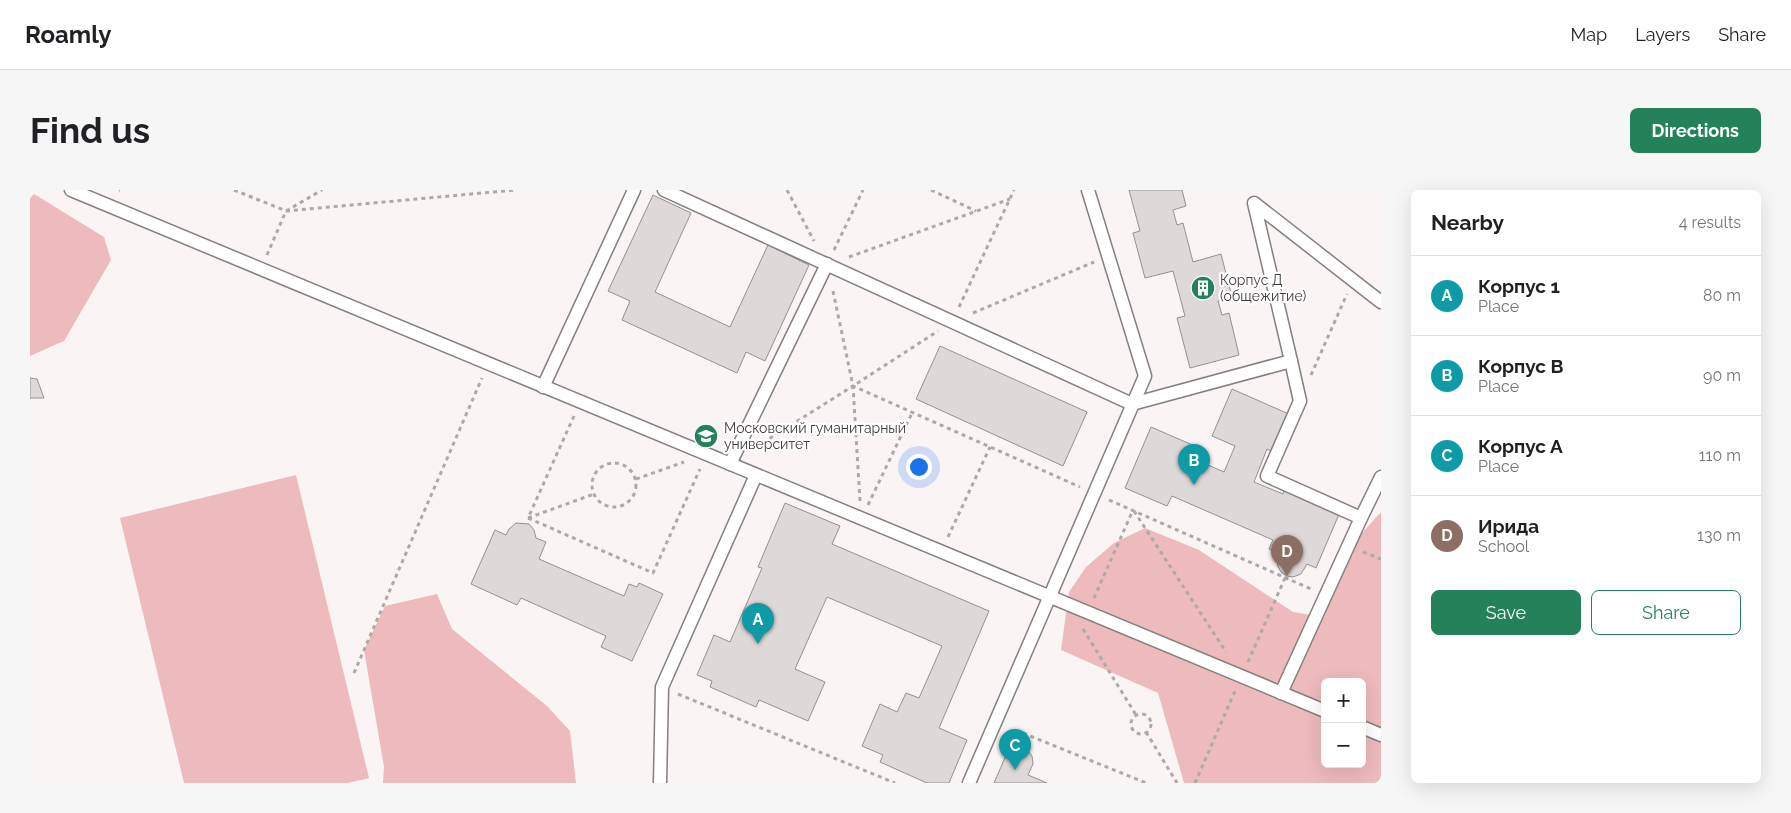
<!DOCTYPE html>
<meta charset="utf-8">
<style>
:root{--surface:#fff;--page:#f6f6f6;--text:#202124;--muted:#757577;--line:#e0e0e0;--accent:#23825a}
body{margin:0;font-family:Raleway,sans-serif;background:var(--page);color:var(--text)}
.controls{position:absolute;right:15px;bottom:15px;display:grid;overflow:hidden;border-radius:8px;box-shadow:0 5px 20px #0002}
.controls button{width:45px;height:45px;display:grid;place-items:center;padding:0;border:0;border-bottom:1px solid var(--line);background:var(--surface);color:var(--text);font:25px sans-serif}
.you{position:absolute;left:888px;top:276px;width:18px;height:18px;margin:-12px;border:4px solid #fff;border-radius:50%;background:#1a73e8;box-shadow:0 0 0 8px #1a73e833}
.badge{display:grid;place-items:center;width:32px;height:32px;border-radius:50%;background:var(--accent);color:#fff;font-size:16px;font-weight:700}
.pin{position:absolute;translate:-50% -41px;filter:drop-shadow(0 1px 2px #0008)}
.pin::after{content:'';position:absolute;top:26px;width:18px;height:15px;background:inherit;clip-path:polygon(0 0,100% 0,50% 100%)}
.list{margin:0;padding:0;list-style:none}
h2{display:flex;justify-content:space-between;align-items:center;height:65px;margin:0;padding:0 20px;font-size:21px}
h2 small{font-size:16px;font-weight:400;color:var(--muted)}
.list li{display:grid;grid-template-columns:32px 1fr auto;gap:15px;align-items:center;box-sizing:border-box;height:80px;padding:0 20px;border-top:1px solid var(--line)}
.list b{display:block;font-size:19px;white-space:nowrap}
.list p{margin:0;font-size:16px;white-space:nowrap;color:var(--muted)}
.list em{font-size:16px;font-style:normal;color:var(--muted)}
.actions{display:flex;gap:10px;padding:15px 20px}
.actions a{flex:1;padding:11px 0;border:1px solid var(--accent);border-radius:8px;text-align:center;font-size:18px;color:var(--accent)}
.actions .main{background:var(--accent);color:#fff}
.map{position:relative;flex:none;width:1351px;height:593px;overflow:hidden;border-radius:8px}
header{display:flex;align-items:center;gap:30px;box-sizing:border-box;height:70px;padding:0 25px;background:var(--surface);border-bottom:1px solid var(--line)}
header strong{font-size:24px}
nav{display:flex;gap:28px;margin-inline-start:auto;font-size:18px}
.intro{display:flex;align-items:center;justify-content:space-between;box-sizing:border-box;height:120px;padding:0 30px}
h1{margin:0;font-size:35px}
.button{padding:12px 22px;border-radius:8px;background:var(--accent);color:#fff;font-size:18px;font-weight:700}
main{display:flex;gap:30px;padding:0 30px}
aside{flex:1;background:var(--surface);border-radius:8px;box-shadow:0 5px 20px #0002}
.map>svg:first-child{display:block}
.green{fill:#edbabd;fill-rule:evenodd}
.building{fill:#dfd8d8;stroke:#969090}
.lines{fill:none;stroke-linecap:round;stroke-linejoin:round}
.lane-casing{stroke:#857f7f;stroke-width:15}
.path{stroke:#aea9a9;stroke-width:3;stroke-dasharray:4 4;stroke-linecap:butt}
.lane{stroke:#fff;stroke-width:12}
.labels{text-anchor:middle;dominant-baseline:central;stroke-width:4.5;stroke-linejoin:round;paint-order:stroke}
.poi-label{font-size:14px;fill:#3f3c3c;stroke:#fff;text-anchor:start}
</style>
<header>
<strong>Roamly</strong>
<nav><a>Map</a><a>Layers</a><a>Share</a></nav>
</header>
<div class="intro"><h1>Find us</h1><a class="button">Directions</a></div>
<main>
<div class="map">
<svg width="1351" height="593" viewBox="0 0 1351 593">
<rect width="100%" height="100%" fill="#fbf4f4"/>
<g class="green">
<polygon points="4,4 74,47 81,70 34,151 0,166 0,8"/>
<polygon points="266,285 339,588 318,593 154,593 90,328"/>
<path d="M1351,322V593H1154L1128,503L1031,460L1039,402L1056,377L1084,353L1115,338L1169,360L1263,422L1294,427L1322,354ZM1295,492H1332V574H1295Z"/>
<polygon points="407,404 422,439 517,516 540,541 546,593 353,593 354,577 334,460 355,416"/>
</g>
<g class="building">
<polygon points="1099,0 1152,0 1156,16 1143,20 1147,35 1153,33 1163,72 1191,64 1202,107 1188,111 1192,125 1199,123 1209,165 1160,178 1147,128 1155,126 1143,81 1115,88 1103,43 1110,41"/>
<polygon points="623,5 661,23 625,102 700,137 738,55 779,75 735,171 716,162 707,183 592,130 600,111 578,101"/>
<polygon points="910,156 1057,222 1033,276 886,209"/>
<polygon points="0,188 7,189 14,208 0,208"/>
<polygon points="1202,199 1261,225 1245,263 1237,259 1224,292 1253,304 1255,299 1310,322 1286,378 1277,374 1271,384 1263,387 1257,386 1251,382 1248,377 1247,370 1250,364 1239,359 1243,350 1142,306 1137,316 1095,298 1121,237 1174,260 1169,271 1194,282 1205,256 1182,246"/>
<polygon points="755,313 810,336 802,354 959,421 909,538 937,550 919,593 897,593 850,572 853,565 832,556 850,514 867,522 876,503 889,508 912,456 797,407 765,479 795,492 778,531 729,510 726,517 680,497 682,491 667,485 684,445 700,452 732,378 728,377"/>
<polygon points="486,333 499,334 504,340 506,348 516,352 509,369 594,406 599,394 607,397 609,393 633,404 602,471 571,457 576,446 491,408 487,415 441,394 465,340 476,345 479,339"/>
<polygon points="989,559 997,560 1002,566 1003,574 998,585 1017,593 964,593 977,563 981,564"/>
</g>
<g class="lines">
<g class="lane-casing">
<g id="lane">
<polyline points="41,0 1295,521"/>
<polyline points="634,0 1102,214 1261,171 1224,13 1351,112"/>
<polyline points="1261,171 1270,211 1237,286 1331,328 1351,287"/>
<polyline points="513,197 604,0"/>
<polyline points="700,274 797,74"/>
<polyline points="1251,503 1331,328"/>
<polyline points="1332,537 1351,545"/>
<polyline points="630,593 632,497 726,285"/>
<polyline points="939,593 1115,186 1058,0"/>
</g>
</g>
<g class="path">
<polyline points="89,0 90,0"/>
<polyline points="204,0 256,21 485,0"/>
<polyline points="757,0 784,51"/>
<polyline points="901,0 946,21"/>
<polyline points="804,60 833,0"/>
<polyline points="237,65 256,21 292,0"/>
<polyline points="819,67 980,9"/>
<polyline points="803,101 823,196 1050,297"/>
<polyline points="929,117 984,0"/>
<polyline points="943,123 1064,72"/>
<polyline points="1281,185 1317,104"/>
<polyline points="544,226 498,328 623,383 670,279"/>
<polyline points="726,257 823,196"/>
<circle cx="584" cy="295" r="22"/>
<polyline points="606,289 654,272"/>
<polyline points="1079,310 1281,399"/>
<polyline points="830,311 823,196 908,141"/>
<polyline points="838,315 882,223"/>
<polyline points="1104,321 1196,462"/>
<polyline points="498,328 564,304"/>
<polyline points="918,347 960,257"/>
<polyline points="1333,362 1351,369"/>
<polyline points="1064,408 1103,320"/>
<polyline points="1053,439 1106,525"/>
<polyline points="1218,472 1255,388"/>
<polyline points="324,483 452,188"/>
<polyline points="648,504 865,593"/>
<circle cx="1111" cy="534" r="10"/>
<polyline points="1116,542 1147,593"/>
<polyline points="993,543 1116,593"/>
<polyline points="1165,593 1205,501"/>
</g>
<use href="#lane" class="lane"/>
</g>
<defs>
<g id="building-disc" transform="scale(1.25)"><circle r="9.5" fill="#23825a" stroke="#fff"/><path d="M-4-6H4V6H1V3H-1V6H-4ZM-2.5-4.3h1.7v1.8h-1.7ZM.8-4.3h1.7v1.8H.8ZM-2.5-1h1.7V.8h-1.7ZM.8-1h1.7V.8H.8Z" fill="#fff"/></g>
<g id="university-disc" transform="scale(1.25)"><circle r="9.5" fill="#23825a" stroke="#fff"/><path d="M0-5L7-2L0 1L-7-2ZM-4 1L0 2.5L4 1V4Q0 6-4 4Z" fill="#fff"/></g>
</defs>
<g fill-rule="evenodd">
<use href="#building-disc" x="1173" y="98"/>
<use href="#university-disc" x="676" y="246"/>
</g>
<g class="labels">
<g class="poi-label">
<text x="1190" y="90">Корпус Д<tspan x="1190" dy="16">(общежитие)</tspan></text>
<text x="694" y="238">Московский гуманитарный<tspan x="694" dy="16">университет</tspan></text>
</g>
</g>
</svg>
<div class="controls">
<button>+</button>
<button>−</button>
</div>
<div class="you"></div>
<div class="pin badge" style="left:728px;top:454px;background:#0f9aa8">A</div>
<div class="pin badge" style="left:1164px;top:295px;background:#0f9aa8">B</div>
<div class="pin badge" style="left:985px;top:580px;background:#0f9aa8">C</div>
<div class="pin badge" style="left:1257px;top:386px;background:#8d6e63">D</div>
</div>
<aside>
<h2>Nearby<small>4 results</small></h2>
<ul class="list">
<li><span class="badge" style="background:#0f9aa8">A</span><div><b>Корпус 1</b><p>Place</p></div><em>80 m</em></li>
<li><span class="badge" style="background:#0f9aa8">B</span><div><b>Корпус В</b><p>Place</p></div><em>90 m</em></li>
<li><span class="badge" style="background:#0f9aa8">C</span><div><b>Корпус А</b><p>Place</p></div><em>110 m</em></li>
<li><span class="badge" style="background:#8d6e63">D</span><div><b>Ирида</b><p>School</p></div><em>130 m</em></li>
</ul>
<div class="actions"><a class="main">Save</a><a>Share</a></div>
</aside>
</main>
